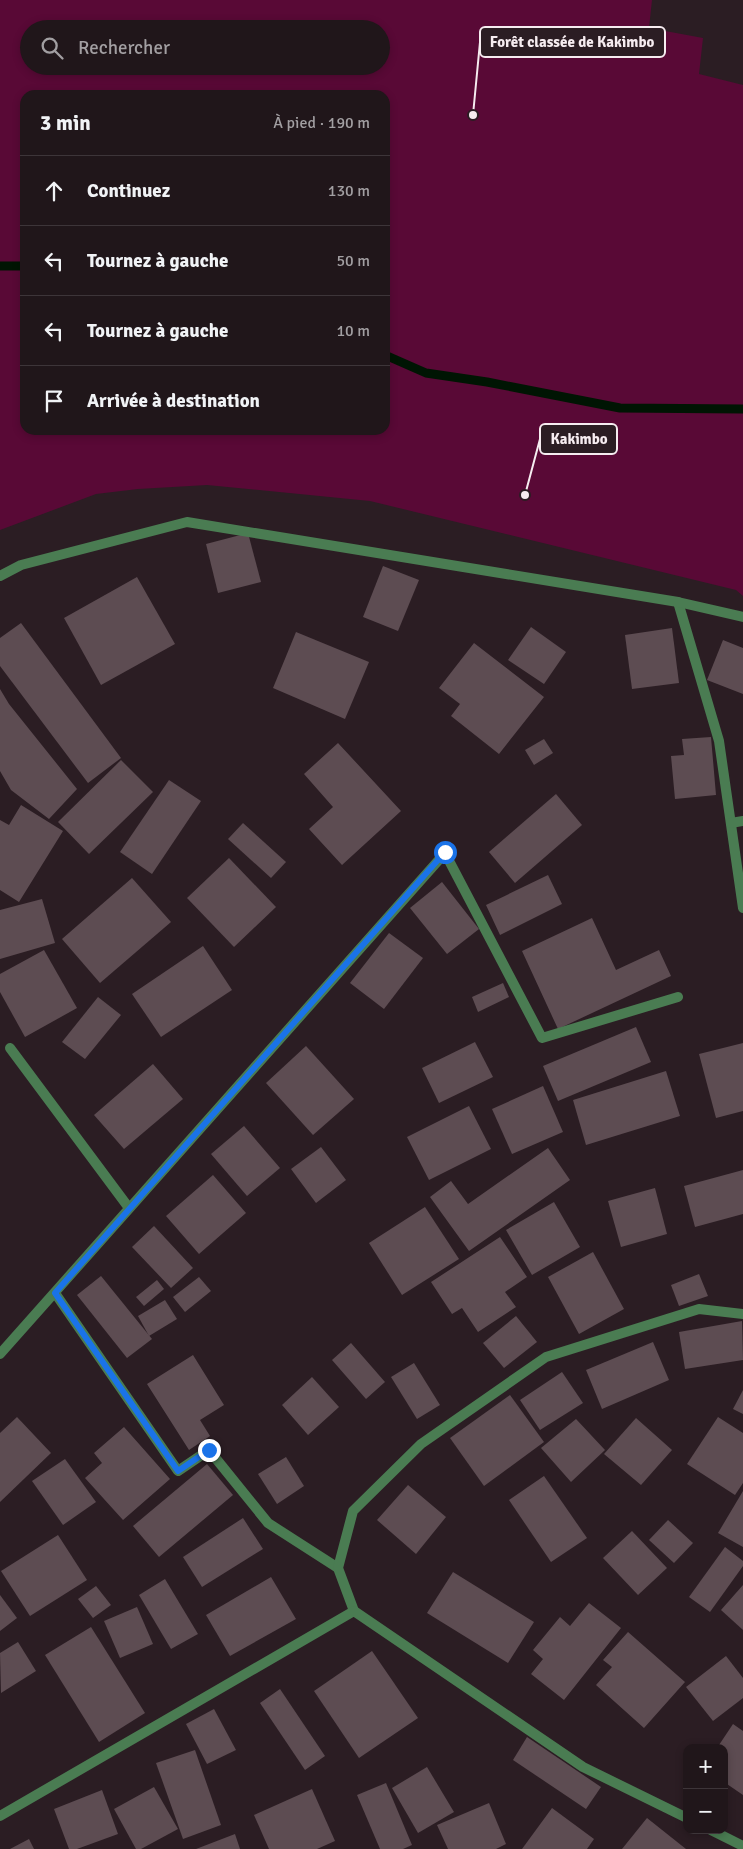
<!DOCTYPE html>
<html lang="fr">
<meta charset="utf-8">
<style>
:root{--surface:#20161a;--page:#2d2327;--text:#f1f3f6;--muted:#a29fa2;--line:#3d3539}
body{margin:0;font-family:Signika,sans-serif;background:var(--page);color:var(--text)}
.controls{position:absolute;right:15px;bottom:15px;display:grid;overflow:hidden;border-radius:10px;box-shadow:0 2px 8px #0003}
.controls button{width:45px;height:45px;display:grid;place-items:center;padding:0;border:0;border-bottom:1px solid var(--line);background:var(--surface);color:var(--text);font:25px sans-serif}
.stop{position:absolute;width:15px;height:15px;margin:-11px;border:4px solid #1a73e8;border-radius:50%;background:#fff}
.stop.end{background:#1a73e8;border-color:#fff;box-shadow:0 1px 5px #0008}
.list{margin:0;padding:0;list-style:none}
h2{display:flex;justify-content:space-between;align-items:center;height:65px;margin:0;padding:0 20px;font-size:21px}
h2 small{font-size:16px;font-weight:400;color:var(--muted)}
.list li{display:grid;grid-template-columns:32px 1fr auto;gap:15px;align-items:center;box-sizing:border-box;height:70px;padding:0 20px;border-top:1px solid var(--line)}
.list b{display:block;font-size:19px;white-space:nowrap}
.list em{font-size:16px;font-style:normal;color:var(--muted)}
.icon{flex:none;width:28px;height:28px;fill:none;stroke:currentColor;stroke-width:2;stroke-linecap:round;stroke-linejoin:round}
.map{position:relative;flex:none;width:743px;height:1849px;overflow:hidden}
.search{position:absolute;background:var(--surface);box-shadow:0 2px 8px #0003;left:20px;top:20px;width:370px;height:55px;display:flex;align-items:center;gap:12px;box-sizing:border-box;padding:0 18px;border-radius:28px;color:var(--muted);font-size:19px}
.panel{position:absolute;background:var(--surface);box-shadow:0 2px 8px #0003;left:20px;top:90px;width:370px;height:345px;border-radius:15px}
.map>svg:first-child{display:block}
</style>
<div class="map">
<svg width="743" height="1849" viewBox="0 0 743 1849">
<rect width="100%" height="100%" fill="#2b1d23"/>
<path fill="#590936" fill-rule="evenodd" d="M0,0H652L649,28L703,38L699,74L743,85V596L736,590L370,501L207,485L138,489L96,494L0,530ZM29,29H381V66H29ZM25,95H385V430H25Z"/>
<g fill="none" stroke-linecap="round" stroke-linejoin="round">
<g stroke="#001503" stroke-width="9">
<polyline points="0,266 25,266"/>
<polyline points="385,355 426,373 487,382 620,408 743,409"/>
</g>
</g>
<g fill="#5d4c52">
<polygon points="248,533 261,582 218,593 206,544"/>
<polygon points="383,566 419,580 398,631 363,617"/>
<polygon points="137,577 175,644 101,685 64,618"/>
<polygon points="21,623 121,758 88,783 0,666 0,638"/>
<polygon points="531,627 566,652 544,684 508,660"/>
<polygon points="672,628 679,683 632,689 625,635"/>
<polygon points="296,632 369,662 345,719 273,688"/>
<polygon points="723,640 743,648 743,694 707,680"/>
<polygon points="474,643 544,697 499,754 451,716 460,704 439,688"/>
<polygon points="0,689 9,704 77,789 49,819 11,790 0,771"/>
<polygon points="711,737 716,795 675,799 671,756 684,755 682,739"/>
<polygon points="544,739 553,753 534,765 525,750"/>
<polygon points="338,743 401,811 342,865 309,829 333,807 304,774"/>
<polygon points="121,760 153,792 89,854 58,822"/>
<polygon points="169,780 201,801 152,874 120,852"/>
<polygon points="556,794 582,825 515,883 489,852"/>
<polygon points="21,805 63,831 19,902 0,890 0,820 9,825"/>
<polygon points="243,823 286,862 271,878 228,839"/>
<polygon points="229,858 276,907 234,947 187,898"/>
<polygon points="548,875 562,904 500,935 486,905"/>
<polygon points="132,878 171,922 100,983 62,939"/>
<polygon points="442,882 479,929 447,954 410,908"/>
<polygon points="42,899 55,943 0,959 0,910"/>
<polygon points="592,918 616,970 659,950 671,976 558,1029 522,951"/>
<polygon points="389,933 423,958 384,1009 350,983"/>
<polygon points="203,946 232,990 161,1037 132,994"/>
<polygon points="44,950 77,1008 25,1037 0,992 0,974"/>
<polygon points="503,983 509,997 478,1012 472,997"/>
<polygon points="98,997 121,1015 85,1059 62,1042"/>
<polygon points="636,1027 651,1062 558,1101 543,1066"/>
<polygon points="475,1042 493,1077 439,1103 422,1068"/>
<polygon points="743,1043 743,1111 716,1118 699,1054"/>
<polygon points="306,1046 354,1099 313,1135 266,1083"/>
<polygon points="153,1064 183,1099 124,1149 94,1115"/>
<polygon points="666,1071 680,1116 586,1145 573,1100"/>
<polygon points="543,1086 563,1132 512,1154 492,1109"/>
<polygon points="469,1106 491,1149 429,1180 407,1137"/>
<polygon points="244,1126 280,1168 247,1196 211,1154"/>
<polygon points="321,1147 346,1180 316,1203 291,1169"/>
<polygon points="548,1148 570,1180 469,1251 430,1197 451,1181 468,1204"/>
<polygon points="743,1170 743,1214 695,1227 684,1186"/>
<polygon points="213,1175 246,1213 199,1254 166,1216"/>
<polygon points="655,1188 667,1234 621,1247 608,1201"/>
<polygon points="554,1202 580,1247 532,1275 506,1230"/>
<polygon points="425,1207 459,1259 402,1295 369,1243"/>
<polygon points="154,1226 193,1268 171,1288 132,1247"/>
<polygon points="500,1237 527,1277 505,1292 516,1307 478,1332 462,1308 452,1314 431,1282"/>
<polygon points="593,1252 624,1309 579,1334 548,1277"/>
<polygon points="699,1274 708,1296 679,1306 671,1285"/>
<polygon points="101,1276 152,1339 127,1358 77,1295"/>
<polygon points="199,1277 211,1291 185,1312 173,1297"/>
<polygon points="157,1280 164,1289 144,1306 136,1297"/>
<polygon points="165,1300 177,1319 149,1336 138,1316"/>
<polygon points="516,1316 537,1342 504,1368 483,1343"/>
<polygon points="742,1321 743,1360 685,1369 679,1332"/>
<polygon points="653,1342 669,1380 602,1409 586,1370"/>
<polygon points="351,1343 385,1382 366,1399 332,1360"/>
<polygon points="193,1355 224,1405 200,1420 210,1436 189,1450 147,1384"/>
<polygon points="414,1363 440,1405 417,1419 391,1377"/>
<polygon points="562,1372 583,1403 540,1430 520,1400"/>
<polygon points="312,1377 339,1407 308,1435 282,1405"/>
<polygon points="743,1390 743,1414 733,1409"/>
<polygon points="510,1395 544,1442 484,1486 450,1438"/>
<polygon points="17,1417 51,1453 0,1502 0,1433"/>
<polygon points="718,1417 743,1433 743,1483 735,1495 687,1464"/>
<polygon points="636,1418 672,1450 641,1485 604,1454"/>
<polygon points="576,1419 605,1450 571,1482 541,1448"/>
<polygon points="124,1427 170,1479 123,1520 85,1478 102,1463 94,1453"/>
<polygon points="286,1457 304,1486 277,1504 258,1474"/>
<polygon points="65,1459 96,1502 63,1525 32,1481"/>
<polygon points="207,1464 233,1495 159,1557 133,1526"/>
<polygon points="544,1476 587,1538 551,1562 509,1500"/>
<polygon points="408,1485 446,1517 416,1554 377,1520"/>
<polygon points="743,1491 743,1547 718,1533"/>
<polygon points="243,1518 263,1549 202,1587 183,1557"/>
<polygon points="668,1520 693,1543 674,1563 649,1540"/>
<polygon points="632,1531 667,1568 638,1595 603,1558"/>
<polygon points="58,1535 87,1580 30,1616 1,1571"/>
<polygon points="725,1547 743,1561 743,1566 710,1612 689,1597"/>
<polygon points="453,1572 534,1622 508,1663 427,1613"/>
<polygon points="271,1577 296,1619 230,1656 206,1615"/>
<polygon points="165,1579 198,1634 171,1649 139,1595"/>
<polygon points="743,1585 743,1630 721,1610"/>
<polygon points="96,1586 111,1605 93,1618 78,1599"/>
<polygon points="0,1595 17,1618 0,1631"/>
<polygon points="589,1603 621,1628 564,1700 531,1674 543,1659 533,1650 560,1617 570,1626"/>
<polygon points="137,1607 153,1644 120,1658 104,1621"/>
<polygon points="91,1627 145,1713 99,1742 45,1655"/>
<polygon points="628,1632 685,1682 644,1728 596,1685 612,1667 603,1660"/>
<polygon points="18,1642 36,1671 1,1693 0,1653"/>
<polygon points="372,1651 418,1718 359,1758 314,1691"/>
<polygon points="726,1656 743,1678 743,1698 713,1721 686,1687"/>
<polygon points="280,1689 325,1756 305,1770 260,1703"/>
<polygon points="214,1709 236,1750 207,1764 186,1724"/>
<polygon points="733,1724 743,1731 743,1795 724,1782 724,1748 717,1748"/>
<polygon points="527,1737 601,1787 586,1809 513,1760"/>
<polygon points="195,1750 221,1825 183,1839 156,1763"/>
<polygon points="427,1767 454,1812 418,1833 392,1788"/>
<polygon points="386,1783 412,1845 403,1849 380,1849 357,1795"/>
<polygon points="154,1787 178,1829 141,1849 136,1849 114,1809"/>
<polygon points="312,1789 335,1841 317,1849 269,1849 254,1815"/>
<polygon points="102,1790 118,1834 77,1849 69,1849 54,1809"/>
<polygon points="489,1803 506,1844 496,1849 448,1849 437,1825"/>
<polygon points="552,1808 594,1839 587,1849 522,1849"/>
<polygon points="647,1818 686,1849 622,1849"/>
<polygon points="235,1834 240,1849 196,1849"/>
<polygon points="29,1839 34,1849 10,1849"/>
</g>
<g fill="none" stroke-linecap="round" stroke-linejoin="round">
<g stroke="#4a7c52" stroke-width="10">
<polyline points="678,602 719,741 743,908"/>
<polyline points="731,823 743,821"/>
<polyline points="10,1048 129,1208"/>
<polyline points="55,1293 178,1471 209,1450 268,1523 338,1568"/>
</g>
<g stroke="#4a7c52" stroke-width="10">
<polyline points="0,576 21,565 187,522 678,602 743,617"/>
<polyline points="0,1354 445,853 542,1038 678,997"/>
<polyline points="354,1611 338,1568 353,1511 421,1444 546,1357 699,1309 743,1314"/>
<polyline points="0,1816 354,1611 583,1767 687,1818"/>
<polyline points="711,1830 743,1846"/>
</g>
</g>
<g fill="none" stroke-linecap="round" stroke-linejoin="round">
<polyline stroke="#1a73e8" stroke-width="6" points="209,1450 178,1471 55,1293 445,852"/>
</g>
<path fill="none" stroke="#f6ecf0" stroke-width="2" d="M473 115L480 42M525 495L540 439"/>
<g fill="#f6ecf0" stroke="#2b1d23" stroke-width="2">
<circle cx="473" cy="115" r="5"/>
<circle cx="525" cy="495" r="5"/>
</g>
<g fill="#2b1d23" stroke="#f6ecf0" stroke-width="2">
<rect x="480" y="27" width="185" height="30" rx="5"/>
<rect x="540" y="424" width="77" height="30" rx="5"/>
</g>
<g font-size="15" text-anchor="middle" font-weight="bold" fill="#f6ecf0">
<text x="572" y="47">Forêt classée de Kakimbo</text>
<text x="579" y="444">Kakimbo</text>
</g>
</svg>
<div class="controls">
<button>+</button>
<button>−</button>
</div>
<div class="stop" style="left:445px;top:852px"></div>
<div class="stop end" style="left:209px;top:1450px"></div>
<div class="search"><svg class="icon" aria-label="search" viewBox="0 0 24 24"><circle cx="10" cy="10" r="6"/><path d="M15 15l6 6"/></svg>Rechercher</div>
<section class="panel">
<h2>3 min<small>À pied · 190 m</small></h2>
<ul class="list">
<li><svg class="icon" aria-label="ahead" viewBox="0 0 24 24"><path d="M12 20V5M6 11l6-6 6 6"/></svg><div><b>Continuez</b></div><em>130 m</em></li>
<li><svg class="icon" aria-label="left" viewBox="0 0 24 24"><path d="M17 20v-9H6M10 6l-5 5 5 5"/></svg><div><b>Tournez à gauche</b></div><em>50 m</em></li>
<li><svg class="icon" aria-label="left" viewBox="0 0 24 24"><path d="M17 20v-9H6M10 6l-5 5 5 5"/></svg><div><b>Tournez à gauche</b></div><em>10 m</em></li>
<li><svg class="icon" aria-label="arrive" viewBox="0 0 24 24"><path d="M6 21V4h12l-3 4 3 4H6"/></svg><div><b>Arrivée à destination</b></div></li>
</ul>
</section>
</div>
